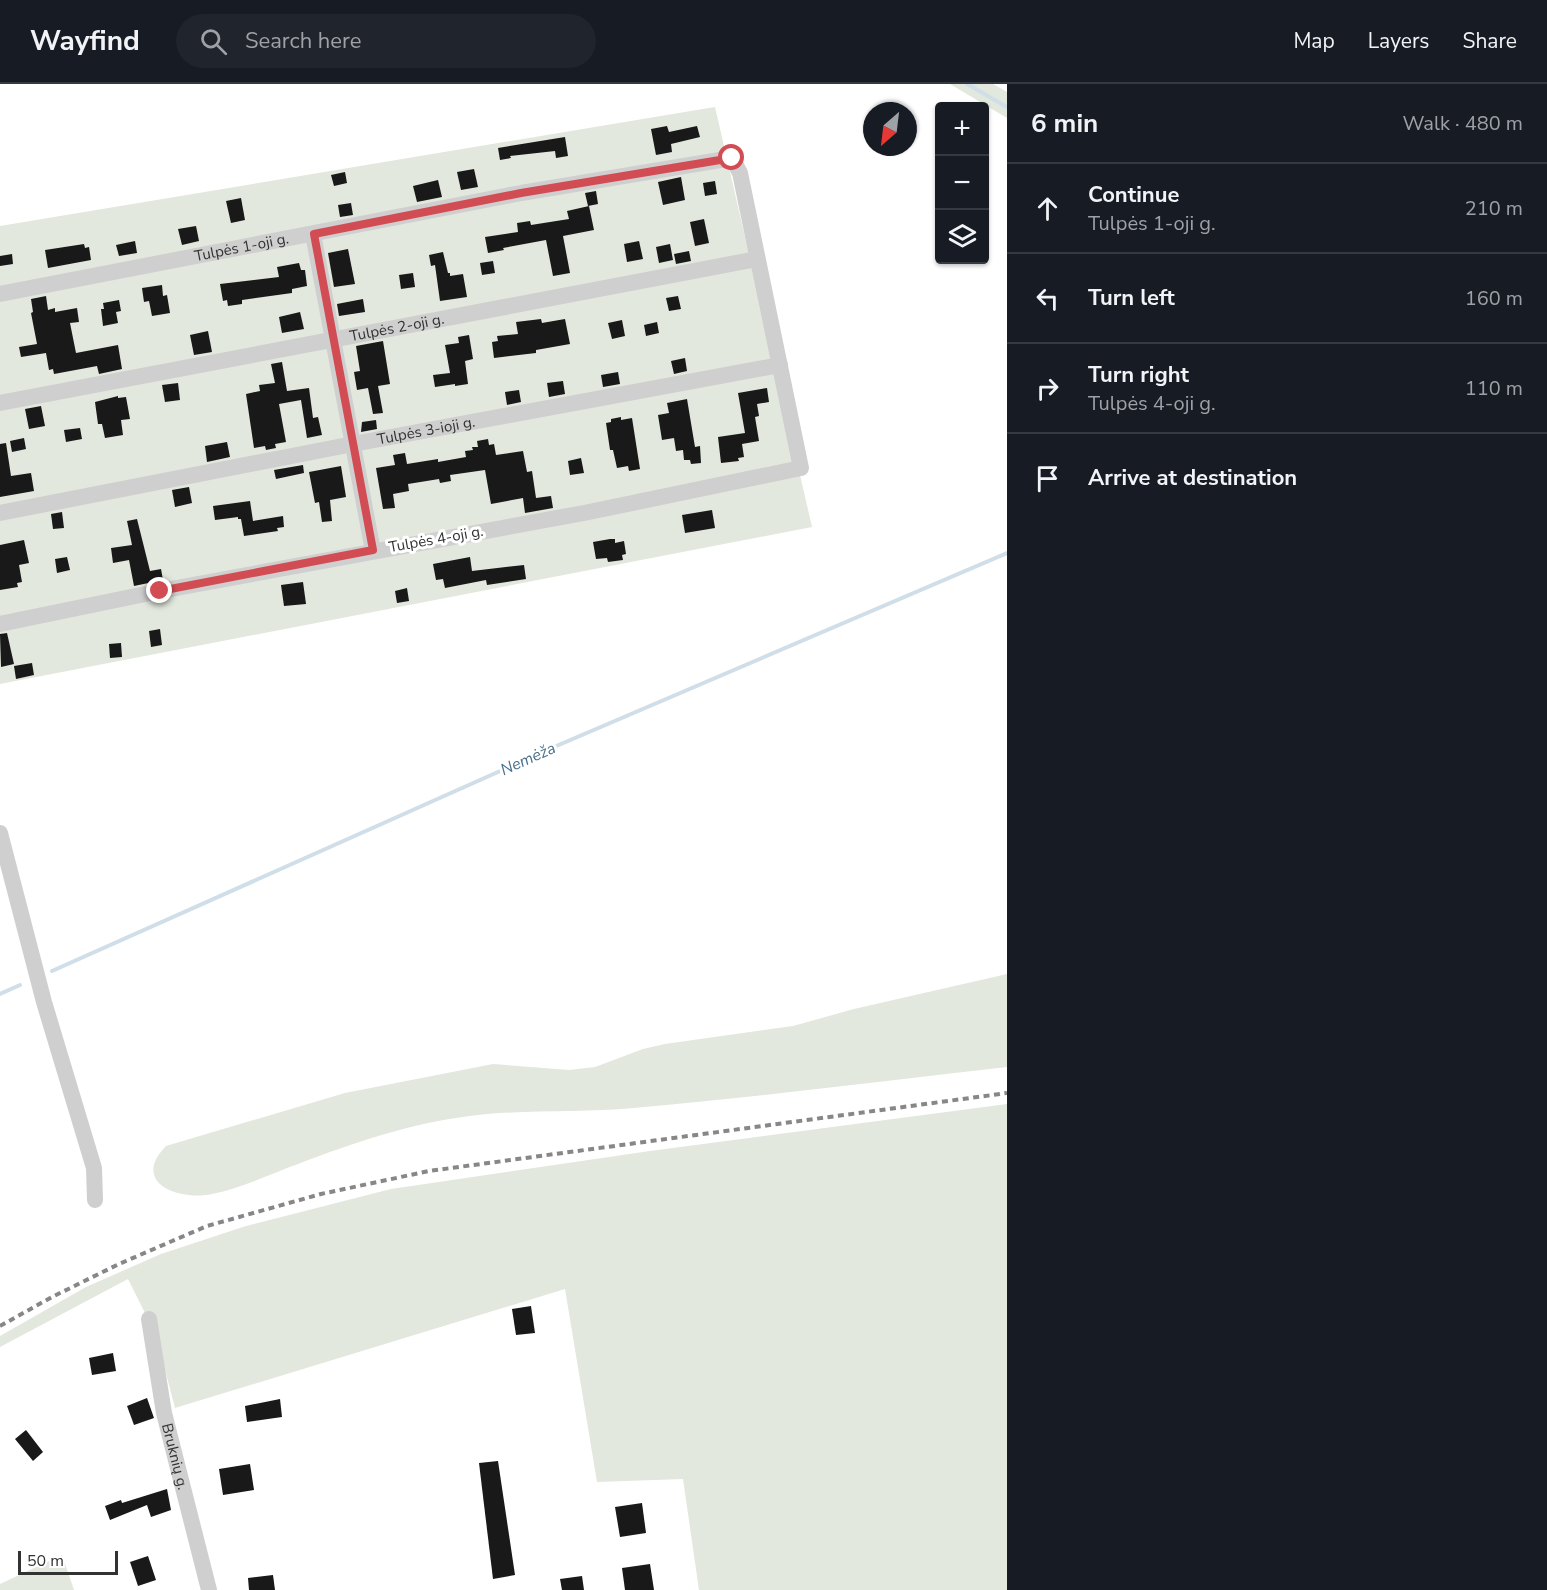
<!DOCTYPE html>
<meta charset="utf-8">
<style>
:root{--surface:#171b24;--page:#20242c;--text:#f1f3f6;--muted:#9ea1a6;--line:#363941}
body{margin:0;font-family:"Nunito Sans",sans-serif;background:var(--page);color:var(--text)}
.controls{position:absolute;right:18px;top:18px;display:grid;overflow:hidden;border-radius:6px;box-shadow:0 2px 4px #0004}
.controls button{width:54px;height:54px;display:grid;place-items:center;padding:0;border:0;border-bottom:2px solid var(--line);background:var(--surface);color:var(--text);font:30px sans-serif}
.compass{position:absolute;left:863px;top:18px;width:54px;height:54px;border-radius:50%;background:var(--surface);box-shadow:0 2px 4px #0004;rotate:208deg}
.scale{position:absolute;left:18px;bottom:15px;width:100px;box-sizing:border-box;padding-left:6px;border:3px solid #323232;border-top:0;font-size:16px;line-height:21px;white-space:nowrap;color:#323232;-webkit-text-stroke:4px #fff;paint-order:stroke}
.stop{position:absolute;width:18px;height:18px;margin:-14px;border:4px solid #d24c53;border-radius:50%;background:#fff}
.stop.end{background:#d24c53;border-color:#fff;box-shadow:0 2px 6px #0008}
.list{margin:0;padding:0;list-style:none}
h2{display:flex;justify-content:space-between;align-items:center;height:78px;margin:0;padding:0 24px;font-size:26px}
h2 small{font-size:20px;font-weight:400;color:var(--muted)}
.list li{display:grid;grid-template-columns:39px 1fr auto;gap:18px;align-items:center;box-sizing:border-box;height:90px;padding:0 24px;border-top:2px solid var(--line)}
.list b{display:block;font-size:22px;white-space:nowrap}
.list p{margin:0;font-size:20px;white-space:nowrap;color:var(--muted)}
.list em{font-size:20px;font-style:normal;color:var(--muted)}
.icon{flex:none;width:33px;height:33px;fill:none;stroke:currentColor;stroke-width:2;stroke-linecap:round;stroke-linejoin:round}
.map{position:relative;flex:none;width:1007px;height:1506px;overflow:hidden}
header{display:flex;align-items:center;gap:36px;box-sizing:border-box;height:84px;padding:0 30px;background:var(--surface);border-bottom:2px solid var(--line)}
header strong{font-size:28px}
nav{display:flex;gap:33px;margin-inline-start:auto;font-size:21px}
.search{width:420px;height:54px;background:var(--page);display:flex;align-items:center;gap:15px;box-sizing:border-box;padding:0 21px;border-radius:33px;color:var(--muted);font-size:22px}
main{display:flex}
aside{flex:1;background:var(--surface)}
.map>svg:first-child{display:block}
</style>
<header>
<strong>Wayfind</strong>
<div class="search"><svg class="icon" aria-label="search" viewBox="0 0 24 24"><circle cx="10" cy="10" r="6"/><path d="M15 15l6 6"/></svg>Search here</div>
<nav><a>Map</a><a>Layers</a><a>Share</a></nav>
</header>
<main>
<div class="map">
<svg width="1007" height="1506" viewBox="0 0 1007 1506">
<rect width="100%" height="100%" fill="#fff"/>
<g fill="#e2e8dd">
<polygon points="950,0 993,0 1007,8 1007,34"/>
<polygon points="715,23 812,443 0,600 0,142"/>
<path d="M1007,890V983C883,997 759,1013 634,1024C580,1029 524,1025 470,1032C411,1039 353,1059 298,1080C270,1090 242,1104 212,1110C179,1117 130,1099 166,1062L345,1009L493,980L569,986L595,983L643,965L665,960L793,942L854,925Z"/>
<polygon points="1007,1020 1007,1506 699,1506 683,1395 597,1398 565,1205 175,1324 156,1251 128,1195 0,1263 0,1252 86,1203 161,1170 246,1142 391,1105 650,1067"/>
<polygon points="62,1471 74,1506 0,1506 0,1500"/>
</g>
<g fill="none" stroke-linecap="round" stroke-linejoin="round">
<g stroke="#cfdee8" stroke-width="4">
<polyline points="967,0 1007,23"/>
<polyline points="52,887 554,663 1007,469"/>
<polyline points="0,910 20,901"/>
</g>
</g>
<g fill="#191919">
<polygon points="667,42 669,48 697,42 700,53 671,60 672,68 656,71 651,45"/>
<polygon points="565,53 568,72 556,74 555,67 510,72 511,74 500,76 498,64"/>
<polygon points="474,85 478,103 461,106 457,88"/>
<polygon points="345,88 347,99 334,102 331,91"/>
<polygon points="681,93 685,116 663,121 658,98"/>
<polygon points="438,96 442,113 417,118 413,102"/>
<polygon points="715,97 717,110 705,112 703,99"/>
<polygon points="596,107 598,120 588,122 585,109"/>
<polygon points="241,114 245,136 231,139 226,117"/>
<polygon points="351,119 353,131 340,133 338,121"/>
<polygon points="589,122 594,146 563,152 570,189 553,192 546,156 503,164 504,166 488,169 485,153 518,148 517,139 530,137 531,141 569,135 567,127"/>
<polygon points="704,135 709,159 695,162 690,138"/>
<polygon points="196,142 199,157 182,161 178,145"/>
<polygon points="135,157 137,169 119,172 116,161"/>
<polygon points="639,157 643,175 627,178 624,160"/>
<polygon points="84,160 85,164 89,163 91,176 48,184 45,166"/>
<polygon points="670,160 673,176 659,179 656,163"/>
<polygon points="348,165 355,200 334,203 328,169"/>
<polygon points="689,167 691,177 676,180 674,170"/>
<polygon points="443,168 448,189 450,189 450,192 463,190 467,213 440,217 435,181 431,182 429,171"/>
<polygon points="12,170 13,180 0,182 0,172"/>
<polygon points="493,177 495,189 482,191 480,179"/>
<polygon points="299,179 301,186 305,186 307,202 292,205 292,209 242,216 242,220 228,222 227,216 223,217 220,200 279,193 277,183"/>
<polygon points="413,189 415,203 401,205 399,191"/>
<polygon points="162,201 163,212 167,211 170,229 152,232 149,217 144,218 142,204"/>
<polygon points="46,212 48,226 55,224 55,228 77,224 79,238 70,239 76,269 118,261 122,285 99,290 97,282 54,290 53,285 49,286 46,269 21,273 19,263 37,260 31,229 33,228 31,215"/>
<polygon points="678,212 681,225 669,227 666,214"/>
<polygon points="363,215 365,228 339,232 337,220"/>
<polygon points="119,216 121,227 116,228 118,239 103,242 101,225 104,225 103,219"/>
<polygon points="300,228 304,245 282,249 279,233"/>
<polygon points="541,235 542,239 565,235 570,260 536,266 536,269 494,274 492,258 498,257 497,252 518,250 516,238"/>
<polygon points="622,236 625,252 612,255 608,239"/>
<polygon points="657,238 659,249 646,252 644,241"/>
<polygon points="208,247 212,268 194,271 190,251"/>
<polygon points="469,251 473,275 465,277 468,300 455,302 455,300 435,303 433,291 450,289 445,261 459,259 458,253"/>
<polygon points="383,257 390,300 378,302 383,329 373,330 368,304 357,306 354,288 360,287 356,262"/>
<polygon points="685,274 687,287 674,290 671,277"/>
<polygon points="282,278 287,307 309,304 313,334 318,333 322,351 307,354 301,316 279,320 286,358 275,360 276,364 266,366 265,362 254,364 246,310 260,307 259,301 275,299 271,280"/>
<polygon points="618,288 620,300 603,303 601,291"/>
<polygon points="563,297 565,310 549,313 547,299"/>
<polygon points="178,299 180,316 165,318 162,301"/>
<polygon points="767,304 769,318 757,320 759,332 755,333 759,357 742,360 744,373 738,374 739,377 721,379 718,353 745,349 738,309"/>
<polygon points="519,306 521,318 507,321 505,308"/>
<polygon points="118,312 118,314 126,313 130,335 121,336 123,351 105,354 102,340 98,340 95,318"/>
<polygon points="687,315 695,363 700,362 701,379 691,380 690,376 684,376 683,366 676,367 674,354 662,356 658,331 669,329 667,319"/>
<polygon points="41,322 45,342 29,345 25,325"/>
<polygon points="621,333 621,336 632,334 640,385 629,387 628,382 617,384 613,366 610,366 606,339 611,338 611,335"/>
<polygon points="376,336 377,345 361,348 362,338"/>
<polygon points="80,344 82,355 66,358 64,346"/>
<polygon points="24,354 26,365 12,368 10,357"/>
<polygon points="488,355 489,361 494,360 496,371 523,367 527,388 532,387 536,414 551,412 553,424 525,429 523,414 491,420 485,386 450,391 451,397 440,399 439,395 408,400 409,407 393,410 395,424 383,425 376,384 395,381 393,371 405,369 407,380 438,375 438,378 466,373 465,367 473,366 472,363 478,363 477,357"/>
<polygon points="227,358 230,373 207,378 205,362"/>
<polygon points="6,359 11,392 31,389 34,407 0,413 0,360"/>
<polygon points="581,374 584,389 570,391 568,377"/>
<polygon points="303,381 304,389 276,395 274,386"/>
<polygon points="341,382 346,413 330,416 332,437 322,438 319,418 315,419 309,388"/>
<polygon points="189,403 192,419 175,423 172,406"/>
<polygon points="250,417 253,437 283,432 284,443 277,444 278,447 244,452 241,435 238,435 238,433 215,436 213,422"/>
<polygon points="712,426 715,444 685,449 682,431"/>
<polygon points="62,428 64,444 53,445 51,430"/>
<polygon points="137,435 150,487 161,485 163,496 134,502 129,476 113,479 111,464 132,461 127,437"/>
<polygon points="610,455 615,455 615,459 624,457 626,470 622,471 623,476 608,478 607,474 596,475 593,458"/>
<polygon points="24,456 29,479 19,481 22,498 17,499 18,503 0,506 0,461"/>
<polygon points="67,473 70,486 57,489 55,475"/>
<polygon points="470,473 472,487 524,481 526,495 487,501 486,496 445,504 443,495 436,496 433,480"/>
<polygon points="303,498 306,520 284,522 281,501"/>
<polygon points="407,504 409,517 397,519 395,507"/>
<polygon points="160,545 162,561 151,563 149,547"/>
<polygon points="7,549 14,580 1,583 0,550"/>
<polygon points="121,559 122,573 110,574 109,560"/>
<polygon points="32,579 34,591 16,595 14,582"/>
<polygon points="531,1222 535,1249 516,1251 512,1225"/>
<polygon points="113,1269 116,1287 92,1291 89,1274"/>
<polygon points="147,1314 154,1334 134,1341 127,1322"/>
<polygon points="280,1315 282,1333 247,1338 245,1322"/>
<polygon points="26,1346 43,1368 33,1377 15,1355"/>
<polygon points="498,1377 515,1491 493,1495 479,1379"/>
<polygon points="250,1380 254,1406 223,1411 219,1385"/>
<polygon points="167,1405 171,1426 151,1433 147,1421 110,1436 105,1422 121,1416 122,1419"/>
<polygon points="642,1419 646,1449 620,1453 615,1423"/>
<polygon points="148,1472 156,1496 138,1502 130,1478"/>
<polygon points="650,1480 654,1506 625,1506 622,1484"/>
<polygon points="273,1491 275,1506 249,1506 248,1494"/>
<polygon points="582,1492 584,1506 562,1506 560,1495"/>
</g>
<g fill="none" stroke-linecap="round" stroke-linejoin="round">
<g stroke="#cfcfcf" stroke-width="16">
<polyline points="313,150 373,467"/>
<path id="s1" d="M0,210L521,109L732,74L740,89L801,384L584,429L160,507L0,540"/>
<path id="s2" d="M0,319L757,175"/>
<path id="s3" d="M0,429L353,360L780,281"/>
<polyline points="0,749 44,918 94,1084 95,1116"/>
<path id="s4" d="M149,1235L164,1329L209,1506"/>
</g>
<polyline stroke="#878787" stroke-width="4" stroke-dasharray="6 4.5" stroke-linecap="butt" points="0,1242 52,1213 119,1180 207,1142 321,1110 429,1087 1007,1009"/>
</g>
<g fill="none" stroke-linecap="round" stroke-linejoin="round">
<polyline stroke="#d24c53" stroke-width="8" points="160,507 373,466 314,150 521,109 732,74"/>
</g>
<g text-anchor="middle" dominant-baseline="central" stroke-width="6" stroke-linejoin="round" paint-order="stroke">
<g font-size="15" fill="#323232" stroke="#fff">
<text stroke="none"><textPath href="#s1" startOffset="246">Tulpės 1-oji g.</textPath></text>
<text stroke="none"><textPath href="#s2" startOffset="404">Tulpės 2-oji g.</textPath></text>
<text stroke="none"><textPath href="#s3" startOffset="434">Tulpės 3-ioji g.</textPath></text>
<text transform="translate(436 455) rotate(-10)">Tulpės 4-oji g.</text>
<text stroke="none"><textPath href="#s4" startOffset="140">Bruknių g.</textPath></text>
</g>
<g font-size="16" font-style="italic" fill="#49708c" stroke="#fff">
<text transform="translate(528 675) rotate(-24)">Nemėža</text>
</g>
</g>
</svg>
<div class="controls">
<button>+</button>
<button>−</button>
<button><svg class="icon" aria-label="layers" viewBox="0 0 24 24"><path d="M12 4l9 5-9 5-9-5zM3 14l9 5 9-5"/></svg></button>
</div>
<svg class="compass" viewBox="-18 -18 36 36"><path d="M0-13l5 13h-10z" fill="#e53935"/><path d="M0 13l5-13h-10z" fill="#9ea1a6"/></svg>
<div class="scale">50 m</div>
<div class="stop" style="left:732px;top:74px"></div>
<div class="stop end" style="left:160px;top:507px"></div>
</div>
<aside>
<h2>6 min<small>Walk · 480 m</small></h2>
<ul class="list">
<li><svg class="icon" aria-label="ahead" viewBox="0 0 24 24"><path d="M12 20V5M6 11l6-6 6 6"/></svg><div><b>Continue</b><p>Tulpės 1-oji g.</p></div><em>210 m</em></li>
<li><svg class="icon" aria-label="left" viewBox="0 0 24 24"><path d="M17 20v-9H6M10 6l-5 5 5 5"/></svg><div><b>Turn left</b></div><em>160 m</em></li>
<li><svg class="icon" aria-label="right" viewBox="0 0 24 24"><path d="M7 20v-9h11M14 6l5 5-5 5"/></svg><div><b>Turn right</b><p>Tulpės 4-oji g.</p></div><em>110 m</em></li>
<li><svg class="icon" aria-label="arrive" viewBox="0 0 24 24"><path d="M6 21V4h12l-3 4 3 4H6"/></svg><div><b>Arrive at destination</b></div></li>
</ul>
</aside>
</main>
